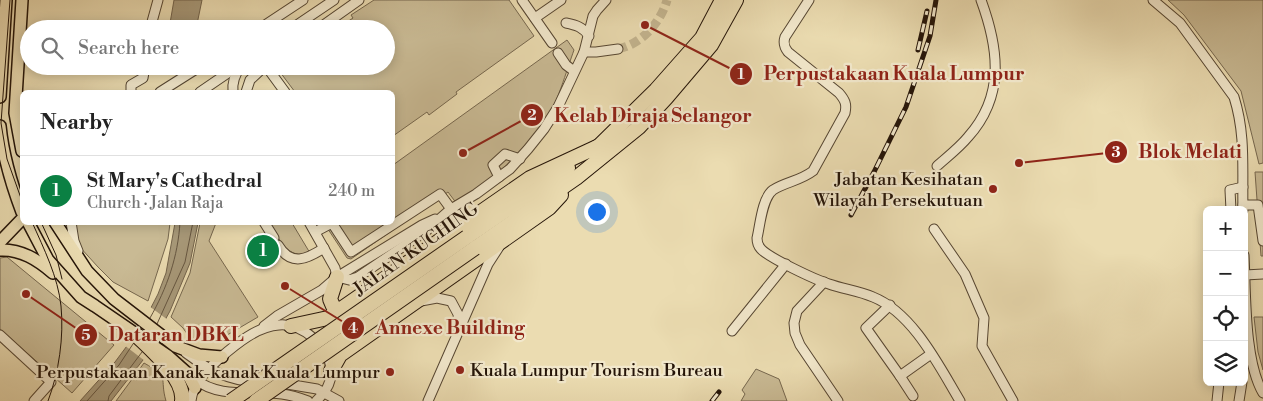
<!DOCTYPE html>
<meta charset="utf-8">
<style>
:root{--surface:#fff;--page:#f2f2f2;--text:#222;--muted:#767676;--line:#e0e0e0;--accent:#0b8043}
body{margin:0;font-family:"Libre Bodoni",serif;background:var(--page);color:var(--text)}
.controls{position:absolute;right:15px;bottom:15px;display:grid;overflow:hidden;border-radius:8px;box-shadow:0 2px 12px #0003}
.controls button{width:45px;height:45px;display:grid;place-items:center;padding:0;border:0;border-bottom:1px solid var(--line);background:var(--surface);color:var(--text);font:25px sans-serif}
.you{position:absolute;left:596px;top:211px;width:18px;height:18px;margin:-12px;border:4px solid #fff;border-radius:50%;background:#1a73e8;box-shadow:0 0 0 8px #1a73e833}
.badge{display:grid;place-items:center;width:32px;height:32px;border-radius:50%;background:var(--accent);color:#fff;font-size:16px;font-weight:700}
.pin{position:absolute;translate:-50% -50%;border:2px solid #fff;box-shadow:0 1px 5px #0006}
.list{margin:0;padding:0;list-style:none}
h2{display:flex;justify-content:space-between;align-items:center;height:65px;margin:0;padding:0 20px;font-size:21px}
h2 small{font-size:16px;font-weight:400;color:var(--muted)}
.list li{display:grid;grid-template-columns:32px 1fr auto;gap:15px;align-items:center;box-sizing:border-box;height:70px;padding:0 20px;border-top:1px solid var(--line)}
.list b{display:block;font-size:19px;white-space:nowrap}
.list p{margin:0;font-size:16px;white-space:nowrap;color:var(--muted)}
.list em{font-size:16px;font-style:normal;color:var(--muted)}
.icon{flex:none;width:28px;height:28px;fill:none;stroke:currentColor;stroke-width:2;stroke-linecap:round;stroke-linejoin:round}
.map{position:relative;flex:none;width:1263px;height:401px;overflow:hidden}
.search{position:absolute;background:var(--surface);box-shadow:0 2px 12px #0003;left:20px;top:20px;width:375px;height:55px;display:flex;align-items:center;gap:12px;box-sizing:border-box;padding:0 18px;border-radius:28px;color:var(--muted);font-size:19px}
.panel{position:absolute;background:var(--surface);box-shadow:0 2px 12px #0003;left:20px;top:90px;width:375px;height:135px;border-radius:8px}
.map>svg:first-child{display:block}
</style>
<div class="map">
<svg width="1263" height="401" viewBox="0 0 1263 401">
<rect width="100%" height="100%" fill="#ebdcb1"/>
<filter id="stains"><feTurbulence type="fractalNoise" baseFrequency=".004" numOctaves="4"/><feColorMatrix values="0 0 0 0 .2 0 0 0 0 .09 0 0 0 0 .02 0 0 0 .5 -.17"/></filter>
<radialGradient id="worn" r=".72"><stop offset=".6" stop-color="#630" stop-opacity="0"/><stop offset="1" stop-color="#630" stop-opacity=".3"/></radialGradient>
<g fill="#c9ba94" stroke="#76674e">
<polygon points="374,0 509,0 534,36 456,92 457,94 429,115 427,112 393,136 392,92 295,92 280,72 287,66 386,66 386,29 332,29 336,26 338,28 353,18 351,15"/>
<polygon points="1168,0 1263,0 1263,163 1259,164 1241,91 1184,15"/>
<path d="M567,40L574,50C567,69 556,108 544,124C521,156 489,181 457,204L448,192L351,259L347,258L324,223L392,222L393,165Z"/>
<polygon points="1255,172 1263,172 1263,256 1261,256"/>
<polygon points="75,222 170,223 168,239 148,301 113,282 98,267 78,245"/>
<polygon points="200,223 216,223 209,241 258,317 217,341 206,341 190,338 183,328 171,317 190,273"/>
<path d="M270,223H292L310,253C287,260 279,239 270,223Z"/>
<polygon points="7,257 114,345 72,393 0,329 0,258"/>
<polygon points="1254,317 1263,317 1263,370 1258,352"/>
<path d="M144,363C171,378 159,377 166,401H116Z"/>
<polygon points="756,369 779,379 787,401 741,401 745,394 742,390"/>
</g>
<g fill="#a79878" stroke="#73634b">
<polygon points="174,0 202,0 196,29 169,29"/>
<polygon points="175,223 198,223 190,263 170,311 143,360 111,401 80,401 115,362 141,327 158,294 166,273"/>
</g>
<g fill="#ebdcb1">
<polygon points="190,66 196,66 202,92 170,92 167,76"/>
<polygon points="149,306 168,320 145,361 124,345 138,325"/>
</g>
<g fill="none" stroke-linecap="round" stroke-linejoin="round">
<g stroke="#665640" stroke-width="1">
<path d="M150,318C167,288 178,257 180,222"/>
<polyline points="157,324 185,262 193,222"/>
<polyline points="87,401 119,365 133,344"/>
<polyline points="108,401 109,396 142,352"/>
</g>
<path stroke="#c3b48f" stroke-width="9" stroke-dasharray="9 4.5" stroke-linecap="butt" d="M618,49C642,44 661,22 667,0"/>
<defs>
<g id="minor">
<polyline points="522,0 552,43"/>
<path d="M809,0L785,37C783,43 784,47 788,52L839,93C845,100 847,104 845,113L813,171C800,181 785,182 773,190C762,198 760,226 757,238C757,243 758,246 761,249C769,258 816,280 829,284C843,289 859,291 873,297C913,313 939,366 960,401"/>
<path d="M1153,0L1180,23L1234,97C1246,135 1242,170 1243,210"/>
<polyline points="535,18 561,0"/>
<path d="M566,23C576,25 583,27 589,36"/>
<polyline points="150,29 158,0"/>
<polyline points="259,29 303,0"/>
<polyline points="291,29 334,0"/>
<polyline points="318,29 359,0"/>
<polyline points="584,52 596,52 618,49"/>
<polyline points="558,53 566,65 574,71"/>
<polyline points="266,66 285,92"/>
<polyline points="131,92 131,85 143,78 145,66"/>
<polyline points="160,92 201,66"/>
<polyline points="200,92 238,66"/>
<path d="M233,92C232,83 235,74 241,66"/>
<polyline points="246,92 250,80 265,66"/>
<path d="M937,166C947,157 959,148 968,137C1005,96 999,49 981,0"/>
<polyline points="499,177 493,165 505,154 520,159"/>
<polyline points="1243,205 1258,205 1263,241"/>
<polyline points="1231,210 1230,190 1243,187"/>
<polyline points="71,222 74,241 78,251"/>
<polyline points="264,222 274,238"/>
<polyline points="309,222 335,268 337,277"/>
<polyline points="934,229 965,274 984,318 982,346 1013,401"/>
<polyline points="315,232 332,223 351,252 440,194 451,209"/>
<path d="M278,245C291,267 307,259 324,248"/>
<path d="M1244,255C1246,292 1244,361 1263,393"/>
<polyline points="1245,275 1263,274"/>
<polyline points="337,277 349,280 358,277 426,231 451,209 476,194 510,169 528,149 544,129 558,107 584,52 593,16 597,10 606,0"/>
<polyline points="824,282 797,311 794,323 795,333 800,345 838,401"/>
<polyline points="421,301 437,298 451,301 458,314 459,326"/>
<polyline points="890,305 866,328 900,376"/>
<polyline points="264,326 277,316 322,290 337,277 422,225 435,219"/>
<polyline points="732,331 786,264"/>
<polyline points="0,335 51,382 34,401"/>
<path d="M186,353C209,370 228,381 258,382"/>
<path d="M195,379C219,399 253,390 282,394C290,395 300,398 308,401"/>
<polyline points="281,383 317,389 339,401"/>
<polyline points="913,396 900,376 931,354"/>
<path d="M191,401C193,383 207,370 220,358C236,344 258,326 279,325C303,323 330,347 331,371C332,383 325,393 316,401"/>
<polyline points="428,401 488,264 499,247"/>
<polyline points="1217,401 1219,382"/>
<polyline points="1239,401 1242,382"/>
</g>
<g id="major">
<polyline points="22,0 15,113 22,151"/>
<polyline points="0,97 6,0"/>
<path d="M0,126C3,156 11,183 22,212"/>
<polyline points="28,222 48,260 81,297 95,306 168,356 187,373 195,388"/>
<polyline points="55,222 87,271 114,299 175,346 199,355 222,357"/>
<polyline points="0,242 22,219"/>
<path d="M0,250C21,249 38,260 53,273"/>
</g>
<g id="highway">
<polyline points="591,151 599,146 656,90 702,38 722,0"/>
<polyline points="467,237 568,168"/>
<polyline points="475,248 576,178 639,127 666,98 711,45 736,0"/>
<polyline points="337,277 330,299 333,306 339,310"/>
<polyline points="291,326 328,318 530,178 599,146"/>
<path d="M135,334C150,349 185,378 182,401"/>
<polyline points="331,371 340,355 549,208 561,195"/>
</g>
</defs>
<use href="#minor" stroke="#564632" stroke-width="11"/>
<use href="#major" stroke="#241408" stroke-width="14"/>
<use href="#highway" stroke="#241408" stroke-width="16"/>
<use href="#minor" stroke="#f2e8cc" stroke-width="9"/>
<use href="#major" stroke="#ebdcb1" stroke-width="11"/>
<use href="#highway" stroke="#ebdcb1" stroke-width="14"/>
<g stroke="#241408" stroke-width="1">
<polyline points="10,0 1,123 7,159 22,201"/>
<path d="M32,222C44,249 58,277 61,306C64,337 59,372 48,401"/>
<polyline points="41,222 56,255 62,279"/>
</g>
<defs>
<g id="rail">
<polyline points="918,50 927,11"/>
<polyline points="851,215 874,172 906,107 930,36 936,0"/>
<polyline points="712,401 719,392"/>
</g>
</defs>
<use href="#rail" stroke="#241408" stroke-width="5"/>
<use href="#rail" stroke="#f2e8cc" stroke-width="3" stroke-dasharray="9" stroke-linecap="butt"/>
<defs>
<g id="highway-bridge">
<polyline points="231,401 467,237"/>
<polyline points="256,401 475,248"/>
</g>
</defs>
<use href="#highway-bridge" stroke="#241408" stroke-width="16" stroke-linecap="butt"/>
<use href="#highway-bridge" stroke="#ebdcb1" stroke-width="14"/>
</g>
<g fill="#8f2418" stroke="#f2e8cc" stroke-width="2">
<circle cx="993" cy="189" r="5"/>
<circle cx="460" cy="370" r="5"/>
<circle cx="390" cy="372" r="5"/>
</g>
<g text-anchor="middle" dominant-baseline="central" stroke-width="4.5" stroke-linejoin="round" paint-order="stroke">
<g font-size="18" fill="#241408" stroke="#f2e8cc" text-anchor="end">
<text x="983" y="179">Jabatan Kesihatan<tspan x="983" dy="21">Wilayah Persekutuan</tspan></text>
<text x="470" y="370" text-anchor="start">Kuala Lumpur Tourism Bureau</text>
<text x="380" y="372">Perpustakaan Kanak-kanak Kuala Lumpur</text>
</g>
<g font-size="18" fill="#241408" stroke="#f2e8cc">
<text transform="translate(416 249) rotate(-35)">JALAN KUCHING</text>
</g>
</g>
<path fill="none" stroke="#8f2418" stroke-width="2" d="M645 25L741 74M463 153L532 115M1019 163L1116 152M285 286L353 328M26 294L86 335"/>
<g fill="#8f2418" stroke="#f2e8cc" stroke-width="2">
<circle cx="645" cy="25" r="5"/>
<circle cx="463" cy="153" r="5"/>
<circle cx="1019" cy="163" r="5"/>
<circle cx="285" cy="286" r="5"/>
<circle cx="26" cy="294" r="5"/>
<circle cx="741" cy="74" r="12"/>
<circle cx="532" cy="115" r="12"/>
<circle cx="1116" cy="152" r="12"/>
<circle cx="353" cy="328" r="12"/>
<circle cx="86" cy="335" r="12"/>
</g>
<g font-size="15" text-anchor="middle" font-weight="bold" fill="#fff">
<text x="741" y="79">1</text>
<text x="532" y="120">2</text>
<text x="1116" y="157">3</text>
<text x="353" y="333">4</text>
<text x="86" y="340">5</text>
</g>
<g font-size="19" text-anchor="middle" font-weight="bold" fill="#8f2418" stroke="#f2e8cc" stroke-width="4.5" stroke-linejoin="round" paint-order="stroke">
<text x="894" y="80">Perpustakaan Kuala Lumpur</text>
<text x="653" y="122">Kelab Diraja Selangor</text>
<text x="1190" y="158">Blok Melati</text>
<text x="450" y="334">Annexe Building</text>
<text x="176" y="341">Dataran DBKL</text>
</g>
<rect width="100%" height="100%" filter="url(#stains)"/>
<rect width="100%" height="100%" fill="url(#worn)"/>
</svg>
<div class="controls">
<button>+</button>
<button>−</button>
<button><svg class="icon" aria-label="locate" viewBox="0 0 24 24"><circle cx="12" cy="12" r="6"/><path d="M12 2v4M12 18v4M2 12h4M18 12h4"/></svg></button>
<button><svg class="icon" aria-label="layers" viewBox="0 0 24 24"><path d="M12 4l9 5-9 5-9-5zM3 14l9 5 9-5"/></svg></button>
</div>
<div class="you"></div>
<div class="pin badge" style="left:263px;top:251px">1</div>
<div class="search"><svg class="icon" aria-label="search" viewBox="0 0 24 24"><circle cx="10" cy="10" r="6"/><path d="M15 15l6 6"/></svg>Search here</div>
<section class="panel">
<h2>Nearby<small></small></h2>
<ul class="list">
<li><span class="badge">1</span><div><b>St Mary's Cathedral</b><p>Church · Jalan Raja</p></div><em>240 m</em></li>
</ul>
</section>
</div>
